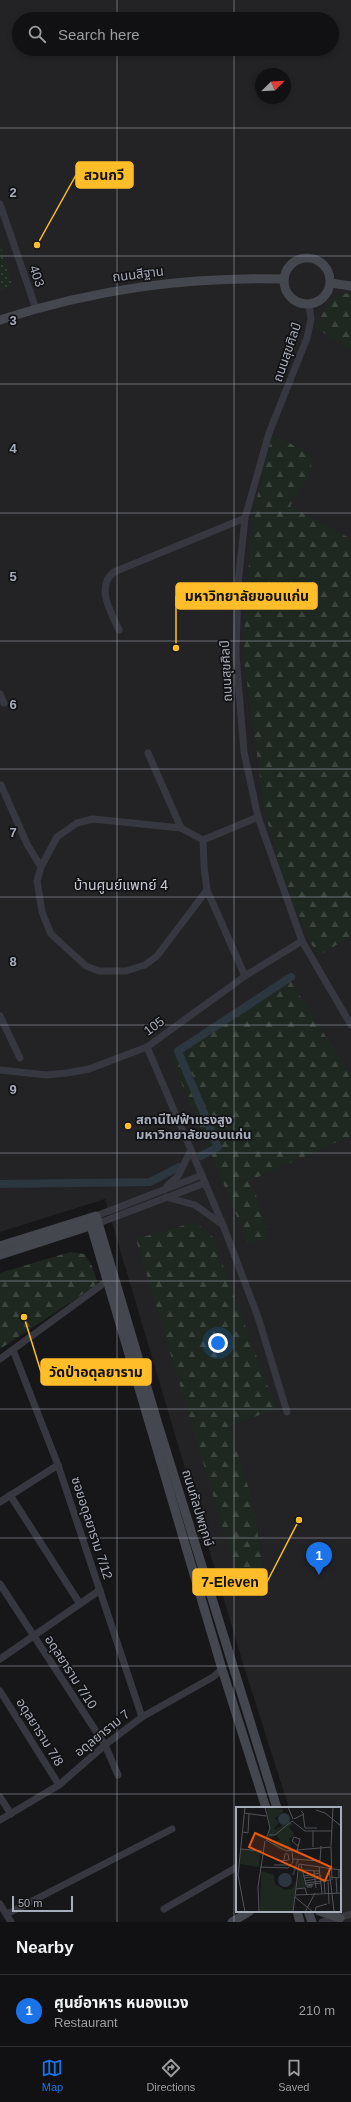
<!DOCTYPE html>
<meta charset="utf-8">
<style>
:root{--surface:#111113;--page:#1a1a1c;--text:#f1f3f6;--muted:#9c9da0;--line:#303133;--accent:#1a73e8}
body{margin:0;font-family:Helvetica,"Noto Sans Thai",sans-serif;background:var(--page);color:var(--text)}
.compass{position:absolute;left:255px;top:68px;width:36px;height:36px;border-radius:50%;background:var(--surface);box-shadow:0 2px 6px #0003;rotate:66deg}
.scale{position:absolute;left:12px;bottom:10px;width:61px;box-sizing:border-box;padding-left:4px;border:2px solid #a8adba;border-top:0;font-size:11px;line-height:14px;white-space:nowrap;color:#a8adba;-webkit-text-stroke:3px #121214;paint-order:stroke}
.you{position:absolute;left:218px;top:1343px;width:14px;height:14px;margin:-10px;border:3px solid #fff;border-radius:50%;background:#1a73e8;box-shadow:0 0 0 6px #1a73e833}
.badge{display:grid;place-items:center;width:26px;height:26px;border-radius:50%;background:var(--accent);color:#fff;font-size:13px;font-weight:700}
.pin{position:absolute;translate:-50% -33px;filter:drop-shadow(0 1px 2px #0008)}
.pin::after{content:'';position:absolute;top:21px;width:14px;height:12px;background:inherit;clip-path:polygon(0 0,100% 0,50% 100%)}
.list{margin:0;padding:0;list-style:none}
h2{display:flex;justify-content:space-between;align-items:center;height:52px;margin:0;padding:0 16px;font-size:17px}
h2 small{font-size:13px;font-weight:400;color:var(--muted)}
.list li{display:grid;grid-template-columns:26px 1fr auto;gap:12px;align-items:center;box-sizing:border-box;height:72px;padding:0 16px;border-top:1px solid var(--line)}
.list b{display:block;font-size:15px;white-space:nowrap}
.list p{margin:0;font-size:13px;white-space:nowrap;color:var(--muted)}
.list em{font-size:13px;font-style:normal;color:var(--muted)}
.icon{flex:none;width:22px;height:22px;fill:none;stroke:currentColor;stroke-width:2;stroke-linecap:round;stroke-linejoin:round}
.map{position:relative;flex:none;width:351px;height:1922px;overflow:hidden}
.search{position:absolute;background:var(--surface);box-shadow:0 2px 6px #0003;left:12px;right:12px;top:12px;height:44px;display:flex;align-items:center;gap:10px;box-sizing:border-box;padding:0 14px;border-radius:22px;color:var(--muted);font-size:15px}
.sheet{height:124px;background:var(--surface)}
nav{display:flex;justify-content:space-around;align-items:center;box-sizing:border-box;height:56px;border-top:1px solid var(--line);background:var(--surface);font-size:11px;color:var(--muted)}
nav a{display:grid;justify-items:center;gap:2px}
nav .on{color:var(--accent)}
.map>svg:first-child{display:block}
</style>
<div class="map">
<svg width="351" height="1922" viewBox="0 0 351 1922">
<defs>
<pattern id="grass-dots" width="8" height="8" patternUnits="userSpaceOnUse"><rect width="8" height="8" fill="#1e2820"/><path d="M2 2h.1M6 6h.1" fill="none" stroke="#3c443e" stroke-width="1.8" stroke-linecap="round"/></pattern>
<pattern id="forest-firs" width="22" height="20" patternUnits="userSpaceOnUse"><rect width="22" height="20" fill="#1e2820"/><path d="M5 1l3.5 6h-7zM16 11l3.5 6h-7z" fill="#3c443e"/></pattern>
</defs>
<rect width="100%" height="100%" fill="#171719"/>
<path fill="#232326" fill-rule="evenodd" d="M0,0H351V1922H341L337,1911H340V1808H289L244,1667L105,1199L0,1232ZM19,19H332V49H19ZM261,74H285V98H261Z"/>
<polygon fill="url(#grass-dots)" points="0,244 13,286 0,290"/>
<g fill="url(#forest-firs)">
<path d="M347,293L351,294V350L316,328C323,312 329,297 347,293Z"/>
<path d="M272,436C281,440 303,448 308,454C320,468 296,494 290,506L351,539V936L318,956L307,936L282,874L265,813L243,654L252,518Z"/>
<polygon points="286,974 351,1076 351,1136 251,1180 270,1238 248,1243 172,1060"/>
<polygon points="195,1222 212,1236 276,1409 229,1426 253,1502 266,1590 243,1595 136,1239"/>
<polygon points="70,1252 84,1254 92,1266 98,1284 0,1349 0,1273"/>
</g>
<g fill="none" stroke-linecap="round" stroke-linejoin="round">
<g stroke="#2b363f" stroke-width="8">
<polyline points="201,1156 218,1147 178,1051 291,977"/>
<polyline points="0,1184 150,1182 179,1167"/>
</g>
<g stroke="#37383f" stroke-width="7">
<polyline points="0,204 36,309"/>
<polyline points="309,305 311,319 307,338 269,433 245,518 238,584 236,655 244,752 258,817 302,941 351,1025"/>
<path d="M119,630C111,612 95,587 114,572L245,518"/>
<polyline points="0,694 4,703"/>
<polyline points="148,753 181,828"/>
<polyline points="1,785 27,844 41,867 37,881 42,912 51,934 86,966 99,971 126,971 145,965 157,956 207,890 204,866 203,840 181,828 93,819 77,823 57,837 41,867"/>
<polyline points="203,840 258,817"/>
<polyline points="207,890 245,976"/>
<polyline points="0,1016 20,1058"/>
<polyline points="147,1047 223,1225 258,1317 287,1412"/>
<polyline points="0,1070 46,1075 67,1073 89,1069 147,1047 245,976 302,941"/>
<polyline points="167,1186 178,1176 191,1150"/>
<polyline points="166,1197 195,1205 223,1225"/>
<polyline points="96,1216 202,1175"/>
<polyline points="99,1223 205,1183"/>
<polyline points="13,1350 58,1465 142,1717"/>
<polyline points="0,1359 107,1281"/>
<polyline points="10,1495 80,1604"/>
<polyline points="0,1502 58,1465"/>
<polyline points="0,1584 105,1745 118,1775"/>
<polyline points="0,1659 100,1590"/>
<polyline points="0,1691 59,1785"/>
<polyline points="0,1797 11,1814"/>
<polyline points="0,1820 59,1785 105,1745 142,1717 213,1677 222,1669"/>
<polyline points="0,1904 11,1922"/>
<polyline points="164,1909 237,1867"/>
<polyline points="7,1914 172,1829"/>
<polyline points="322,1922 351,1914"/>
</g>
<g stroke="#45474f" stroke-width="9">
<circle cx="307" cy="281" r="23"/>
<polyline points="331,283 351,286"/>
<path d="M0,320C95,289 184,277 283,279"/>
<polyline points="89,1219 222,1669 266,1808"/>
<polyline points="0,1246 96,1216 157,1421 277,1808"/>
<polyline points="0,1255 96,1224"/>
<polyline points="297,1911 300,1922"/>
<polyline points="308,1911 312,1922"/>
<polyline points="319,1911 340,1918"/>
<polyline points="232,1922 250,1911"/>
</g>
</g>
<path fill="none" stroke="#a8adba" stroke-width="1" stroke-opacity="0.55" d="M117,0V19M234,0V19M117,49V1922M234,49V1922M0,128H351M0,256H351M0,384H351M0,513H351M0,641H351M0,769H351M0,897H351M0,1025H351M0,1153H351M0,1281H351M0,1409H351M0,1538H351M0,1666H351M0,1794H351"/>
<circle fill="#ffbe29" stroke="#121214" stroke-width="1.5" cx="128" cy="1126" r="4"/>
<g text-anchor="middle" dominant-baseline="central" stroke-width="3.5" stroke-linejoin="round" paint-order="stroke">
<g font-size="13" fill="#a8adba" stroke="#121214">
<text transform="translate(138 274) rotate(-7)">ถนนสีฐาน</text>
<text transform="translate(37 276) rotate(71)">403</text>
<text transform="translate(287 352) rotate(-71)">ถนนสุขศิลป์</text>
<text transform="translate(226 671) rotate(-93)">ถนนสุขศิลป์</text>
<text transform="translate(154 1026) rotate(-37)">105</text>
<text transform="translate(198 1508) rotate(73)">ถนนกัลปพฤกษ์</text>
<text transform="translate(92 1528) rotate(72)">ซอยอดุลยาราม 7/12</text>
<text transform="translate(71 1672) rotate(57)">อดุลยาราม 7/10</text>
<text transform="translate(40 1732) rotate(58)">อดุลยาราม 7/8</text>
<text transform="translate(102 1733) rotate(-39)">อดุลยาราม 7</text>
</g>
<g font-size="13" font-weight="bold" fill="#a8adba" stroke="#121214" text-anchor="start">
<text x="136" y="1119">สถานีไฟฟ้าแรงสูง<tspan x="136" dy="15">มหาวิทยาลัยขอนแก่น</tspan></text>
</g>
<g font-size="14" fill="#c9ccd6" stroke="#121214">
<text x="121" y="885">บ้านศูนย์แพทย์ 4</text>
</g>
</g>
<g transform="translate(236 1807)">
<rect width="105" height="105" fill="#171719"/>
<path d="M5,42L24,44L23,60L4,57Z" fill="#1e2820"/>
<path d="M31,0L47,2V5L39,11L43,16L38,21L39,23L53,14L57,17L53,20L57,25L58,29L53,31L56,44L43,42L35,37L44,33L40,28L31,32L34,21ZM64,59L70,81L61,82ZM25,64L38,68L39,77L49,83L56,82L60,74L57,105H24Z" fill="#1e2820"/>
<path d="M42 12a6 6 0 1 1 12 0a6 6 0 1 1-12 0ZM42 73a7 7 0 1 1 14 0a7 7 0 1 1-14 0Z" fill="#2b363f"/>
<path fill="none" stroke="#2b363f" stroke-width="2" d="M57,68L62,53"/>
<path fill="none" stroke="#515359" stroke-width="1" d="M29,0L34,21L30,32M52,0L57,12M80,3L89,6L105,19M8,6L30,9M67,7L69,21H81M58,12L68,7L65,4M56,14L69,24H96M7,25L12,26L13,7M33,28H39L56,14M30,33L50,44L95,40M95,39L97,0M77,40V24M95,40L96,73M5,42L26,44M61,44L64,32L58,30L56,34L62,39M57,52L84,54L85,39M44,54L53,53L52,47H49L48,53M38,58H55M65,58L70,78L85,76M24,60L52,61L57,55L56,44M83,60L86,86M93,62L98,104M67,63L83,64M78,64L80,81M68,69L84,66M95,70L103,71V63M68,71L85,69M100,71L101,86M88,73L89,86M92,73L93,97M69,74L85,71M70,76L94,73M76,78V80H71V79ZM60,82L69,81L71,88M60,88L105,86M59,90L77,105M9,105L2,68L9,0M23,105L22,80L29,34M57,105L63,57L105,63M69,105L79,86M79,105L80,100L91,97"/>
<path fill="#e8590c" fill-opacity="0.15" stroke="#e8590c" stroke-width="2" d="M19,26L95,60L89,74L13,40Z"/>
<rect width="105" height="105" fill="none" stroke="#a8adba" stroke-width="2"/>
</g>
<g font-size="13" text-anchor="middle" font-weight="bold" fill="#a8adba" stroke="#121214" stroke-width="3.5" stroke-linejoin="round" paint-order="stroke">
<text x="13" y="197">2</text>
<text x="13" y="325">3</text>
<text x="13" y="453">4</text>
<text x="13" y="581">5</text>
<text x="13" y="709">6</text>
<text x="13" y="837">7</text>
<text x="13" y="966">8</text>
<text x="13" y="1094">9</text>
</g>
<path fill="none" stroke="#ffbe29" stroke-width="1.5" d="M37 245L76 175M176 648L176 596M24 1317L41 1372M299 1520L267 1582"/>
<g fill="#ffbe29" stroke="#121214" stroke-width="1.5">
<circle cx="37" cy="245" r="4"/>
<circle cx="176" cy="648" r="4"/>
<circle cx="24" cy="1317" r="4"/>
<circle cx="299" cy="1520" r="4"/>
</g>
<g fill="#ffbe29" stroke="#ffbe29" stroke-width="1.5">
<rect x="76" y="162" width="57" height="26" rx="4"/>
<rect x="176" y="583" width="141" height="26" rx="4"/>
<rect x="41" y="1359" width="110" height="26" rx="4"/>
<rect x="193" y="1569" width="74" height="26" rx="4"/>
</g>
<g font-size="14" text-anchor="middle" font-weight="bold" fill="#111">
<text x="104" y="180">สวนกวี</text>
<text x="247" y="601">มหาวิทยาลัยขอนแก่น</text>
<text x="96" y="1377">วัดป่าอดุลยาราม</text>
<text x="230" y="1587">7-Eleven</text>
</g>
</svg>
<svg class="compass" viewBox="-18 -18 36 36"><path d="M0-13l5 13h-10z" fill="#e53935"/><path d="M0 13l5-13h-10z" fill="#9c9da0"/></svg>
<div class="scale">50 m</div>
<div class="you"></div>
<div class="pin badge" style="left:319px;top:1575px">1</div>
<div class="search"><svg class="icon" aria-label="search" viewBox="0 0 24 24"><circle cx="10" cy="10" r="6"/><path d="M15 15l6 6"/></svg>Search here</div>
</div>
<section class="sheet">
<h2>Nearby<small></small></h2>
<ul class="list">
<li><span class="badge">1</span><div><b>ศูนย์อาหาร หนองแวง</b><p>Restaurant</p></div><em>210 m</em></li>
</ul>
</section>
<nav>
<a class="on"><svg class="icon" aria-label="map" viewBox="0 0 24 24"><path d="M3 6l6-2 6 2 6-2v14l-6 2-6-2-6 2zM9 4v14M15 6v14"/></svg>Map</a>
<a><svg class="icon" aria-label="directions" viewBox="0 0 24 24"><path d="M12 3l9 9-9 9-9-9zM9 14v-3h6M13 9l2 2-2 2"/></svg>Directions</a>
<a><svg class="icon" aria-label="saved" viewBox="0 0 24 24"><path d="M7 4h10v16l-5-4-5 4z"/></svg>Saved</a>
</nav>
